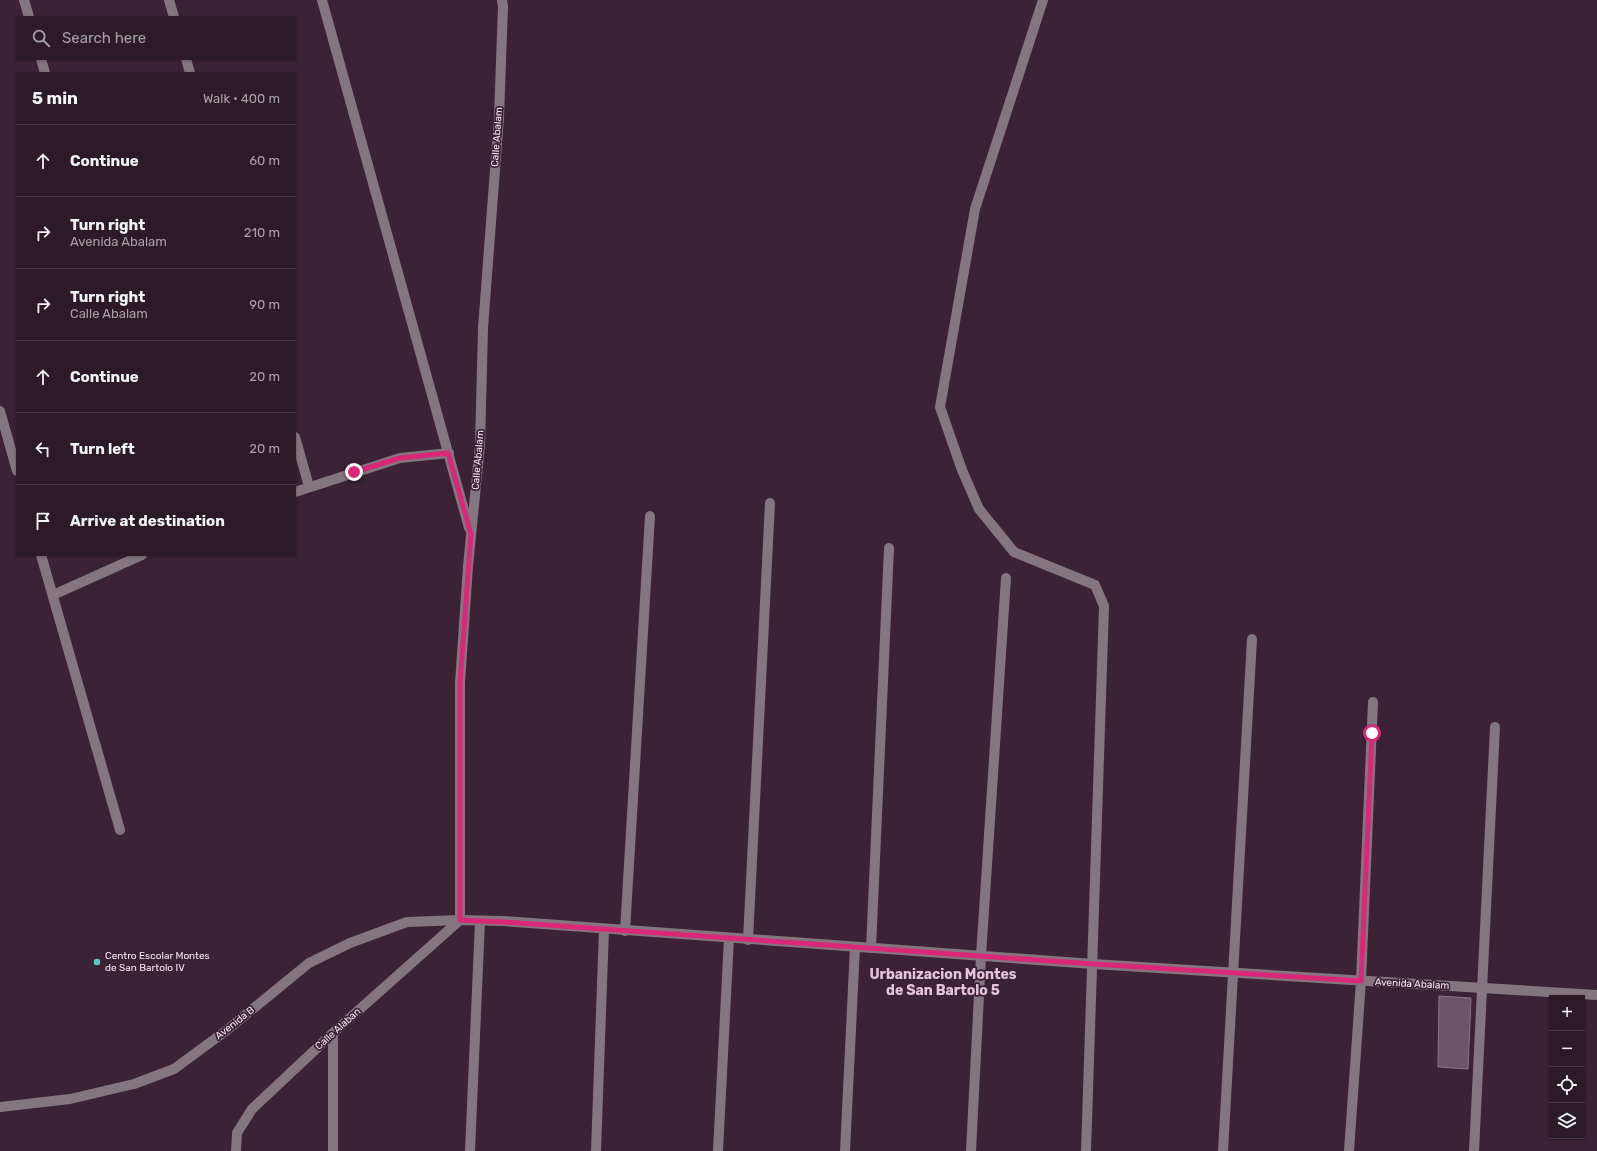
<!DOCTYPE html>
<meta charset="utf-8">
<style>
:root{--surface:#2c1a27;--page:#382733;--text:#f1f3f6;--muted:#a6a1a7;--line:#483844}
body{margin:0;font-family:Rubik,sans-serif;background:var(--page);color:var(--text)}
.controls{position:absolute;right:12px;bottom:12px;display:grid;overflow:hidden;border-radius:0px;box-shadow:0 1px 3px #0004}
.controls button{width:36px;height:36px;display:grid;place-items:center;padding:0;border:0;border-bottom:1px solid var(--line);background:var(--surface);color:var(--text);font:20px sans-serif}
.stop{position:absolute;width:12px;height:12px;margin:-9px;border:3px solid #db2777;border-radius:50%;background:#fff}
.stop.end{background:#db2777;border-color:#fff;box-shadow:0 1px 4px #0008}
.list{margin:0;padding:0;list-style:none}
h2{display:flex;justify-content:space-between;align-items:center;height:52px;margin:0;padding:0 16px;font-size:17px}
h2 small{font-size:13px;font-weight:400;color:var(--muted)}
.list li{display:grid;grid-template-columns:26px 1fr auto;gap:12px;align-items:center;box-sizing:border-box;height:72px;padding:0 16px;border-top:1px solid var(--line)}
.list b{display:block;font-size:15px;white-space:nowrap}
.list p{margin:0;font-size:13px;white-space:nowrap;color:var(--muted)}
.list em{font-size:13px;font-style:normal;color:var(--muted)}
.icon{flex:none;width:22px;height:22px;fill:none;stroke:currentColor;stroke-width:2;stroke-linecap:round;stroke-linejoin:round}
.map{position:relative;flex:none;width:1597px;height:1151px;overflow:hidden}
.search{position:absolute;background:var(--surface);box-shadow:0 1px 3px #0004;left:16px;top:16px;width:280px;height:44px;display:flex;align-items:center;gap:10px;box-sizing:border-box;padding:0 14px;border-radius:0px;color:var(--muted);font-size:15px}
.panel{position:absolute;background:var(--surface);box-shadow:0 1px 3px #0004;left:16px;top:72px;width:280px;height:484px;border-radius:0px}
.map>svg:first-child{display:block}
</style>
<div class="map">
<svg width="1597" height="1151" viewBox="0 0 1597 1151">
<rect width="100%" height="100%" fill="#3b2234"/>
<polygon fill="#6f5367" stroke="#907387" points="1439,996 1471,998 1468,1069 1438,1067"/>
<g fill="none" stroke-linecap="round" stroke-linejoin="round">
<g stroke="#84767f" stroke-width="10">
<polyline points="24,0 29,17"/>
<polyline points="169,0 174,17"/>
<polyline points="322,0 469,528"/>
<polyline points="1043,0 975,209 940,407 962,470 979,509 1014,552 1095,585 1104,606 1086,1151"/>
<polyline points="41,59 45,73"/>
<polyline points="186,59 190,73"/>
<polyline points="0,411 17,471"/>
<polyline points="295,437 309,486"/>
<polyline points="295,492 400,458 449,453"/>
<polyline points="41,555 120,830"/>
<polyline points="53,595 142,555"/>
<polyline points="460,920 460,683 468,566 480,445 483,328 499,117 503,6 502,0"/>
<polyline points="625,931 650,516"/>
<polyline points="748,940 770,503"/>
<polyline points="871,948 889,548"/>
<polyline points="0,1107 70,1099 134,1084 174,1069 227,1030 309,963 350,943 407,922 460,920 503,921 1093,964 1597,995"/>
<polyline points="236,1151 237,1133 252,1109 333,1033 460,920"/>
<polyline points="333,1151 333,1033"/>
<polyline points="470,1151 480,921"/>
<polyline points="596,1151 604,929"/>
<polyline points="718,1151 729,938"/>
<polyline points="845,1151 855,947"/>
<polyline points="971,1151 981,956 1006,578"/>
<polyline points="1223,1151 1252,639"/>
<polyline points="1349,1151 1361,981 1373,702"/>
<polyline points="1474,1151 1495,727"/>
</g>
</g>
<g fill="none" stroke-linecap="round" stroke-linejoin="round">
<polyline stroke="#db2777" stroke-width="5" points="354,472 400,458 448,453 471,534 460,683 460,920 503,922 1093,964 1361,981 1372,733"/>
</g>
<circle fill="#56cec4" stroke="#3b2234" stroke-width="1.5" cx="97" cy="962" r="4"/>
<g text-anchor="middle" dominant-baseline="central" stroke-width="3.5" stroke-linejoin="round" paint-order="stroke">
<g font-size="10" fill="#f9e8f3" stroke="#3b2234">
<text transform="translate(497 137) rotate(-86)">Calle Abalam</text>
<text transform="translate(478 460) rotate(-85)">Calle Abalam</text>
<text transform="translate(1412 984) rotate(3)">Avenida Abalam</text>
<text transform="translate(235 1023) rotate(-38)">Avenida B</text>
<text transform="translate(338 1029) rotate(-42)">Calle Alaban</text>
</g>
<g font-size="10" fill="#f9e8f3" stroke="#3b2234" text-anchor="start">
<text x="105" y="956">Centro Escolar Montes<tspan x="105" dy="12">de San Bartolo IV</tspan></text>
</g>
<g font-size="14" font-weight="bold" fill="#e4c4da" stroke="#3b2234">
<text x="943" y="974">Urbanizacion Montes<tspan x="943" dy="16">de San Bartolo 5</tspan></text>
</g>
</g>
</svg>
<div class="controls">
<button>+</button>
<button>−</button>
<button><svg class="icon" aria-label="locate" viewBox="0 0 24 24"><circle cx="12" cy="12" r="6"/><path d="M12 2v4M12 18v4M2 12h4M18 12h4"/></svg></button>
<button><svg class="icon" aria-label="layers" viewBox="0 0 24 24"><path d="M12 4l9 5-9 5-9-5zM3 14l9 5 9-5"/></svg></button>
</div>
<div class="stop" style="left:1372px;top:733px"></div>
<div class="stop end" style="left:354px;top:472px"></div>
<div class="search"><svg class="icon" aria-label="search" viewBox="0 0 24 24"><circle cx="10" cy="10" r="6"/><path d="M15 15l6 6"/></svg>Search here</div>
<section class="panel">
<h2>5 min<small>Walk · 400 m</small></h2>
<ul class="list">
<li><svg class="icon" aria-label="ahead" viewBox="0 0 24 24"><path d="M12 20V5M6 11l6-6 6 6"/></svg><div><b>Continue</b></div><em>60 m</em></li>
<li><svg class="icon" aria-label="right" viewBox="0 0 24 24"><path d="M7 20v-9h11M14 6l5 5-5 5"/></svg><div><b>Turn right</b><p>Avenida Abalam</p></div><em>210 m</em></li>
<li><svg class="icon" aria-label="right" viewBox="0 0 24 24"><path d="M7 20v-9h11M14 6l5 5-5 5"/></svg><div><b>Turn right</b><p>Calle Abalam</p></div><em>90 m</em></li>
<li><svg class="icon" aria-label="ahead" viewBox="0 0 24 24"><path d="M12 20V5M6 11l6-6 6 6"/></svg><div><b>Continue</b></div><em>20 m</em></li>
<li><svg class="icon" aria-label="left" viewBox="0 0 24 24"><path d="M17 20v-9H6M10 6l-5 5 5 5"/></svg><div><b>Turn left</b></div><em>20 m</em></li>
<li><svg class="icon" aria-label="arrive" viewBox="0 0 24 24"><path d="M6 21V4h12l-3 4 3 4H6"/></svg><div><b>Arrive at destination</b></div></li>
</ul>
</section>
</div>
